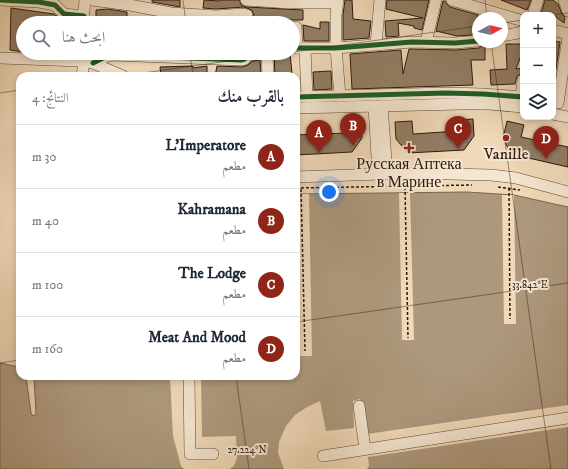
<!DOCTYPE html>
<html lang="ar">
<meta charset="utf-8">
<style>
:root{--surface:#fff;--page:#f2f2f3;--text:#1f2937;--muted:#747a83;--line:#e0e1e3;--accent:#8f2418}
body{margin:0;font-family:"IM FELL DW Pica",Amiri,serif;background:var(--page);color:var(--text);direction:rtl}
.controls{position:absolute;right:12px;top:12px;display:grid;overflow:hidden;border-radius:8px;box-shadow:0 2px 6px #0003}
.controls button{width:36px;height:36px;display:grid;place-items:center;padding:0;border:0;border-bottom:1px solid var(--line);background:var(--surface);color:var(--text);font:20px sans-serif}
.compass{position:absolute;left:472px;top:12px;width:36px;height:36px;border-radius:50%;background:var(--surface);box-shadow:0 2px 6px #0003;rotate:82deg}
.you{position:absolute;left:329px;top:192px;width:14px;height:14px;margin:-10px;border:3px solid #fff;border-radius:50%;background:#1a73e8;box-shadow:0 0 0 6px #1a73e833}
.badge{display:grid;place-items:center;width:26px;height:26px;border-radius:50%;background:var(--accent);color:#fff;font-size:13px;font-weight:700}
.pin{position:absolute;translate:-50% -33px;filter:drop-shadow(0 1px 2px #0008)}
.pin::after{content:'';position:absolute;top:21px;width:14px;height:12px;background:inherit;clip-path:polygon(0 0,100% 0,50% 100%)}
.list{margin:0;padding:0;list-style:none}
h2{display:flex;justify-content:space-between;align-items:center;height:52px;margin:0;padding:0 16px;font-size:17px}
h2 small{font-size:13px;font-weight:400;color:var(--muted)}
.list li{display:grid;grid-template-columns:26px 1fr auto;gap:12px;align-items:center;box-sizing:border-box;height:64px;padding:0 16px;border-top:1px solid var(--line)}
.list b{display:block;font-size:15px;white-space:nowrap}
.list p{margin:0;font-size:13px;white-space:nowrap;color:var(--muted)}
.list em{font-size:13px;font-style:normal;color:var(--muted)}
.icon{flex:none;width:22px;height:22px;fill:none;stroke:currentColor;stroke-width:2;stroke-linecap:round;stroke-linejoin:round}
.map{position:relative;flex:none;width:568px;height:469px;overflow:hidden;direction:ltr}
.search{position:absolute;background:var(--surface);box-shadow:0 2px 6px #0003;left:16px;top:16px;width:284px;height:44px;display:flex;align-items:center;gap:10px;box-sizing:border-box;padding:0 14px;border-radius:22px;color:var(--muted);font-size:15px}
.panel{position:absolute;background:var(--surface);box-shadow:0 2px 6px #0003;left:16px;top:72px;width:284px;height:308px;border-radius:12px;direction:rtl}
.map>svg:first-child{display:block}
</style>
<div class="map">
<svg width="568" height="469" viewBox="0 0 568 469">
<rect width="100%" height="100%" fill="#f0d9b8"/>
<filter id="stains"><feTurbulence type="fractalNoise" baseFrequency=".005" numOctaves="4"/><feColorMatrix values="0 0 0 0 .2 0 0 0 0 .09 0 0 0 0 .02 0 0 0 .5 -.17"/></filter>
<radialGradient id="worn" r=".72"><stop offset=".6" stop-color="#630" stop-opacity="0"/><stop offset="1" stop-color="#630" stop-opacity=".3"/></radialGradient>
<polygon fill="#ad987d" stroke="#79654f" points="467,192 514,195 568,207 568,469 0,469 0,363 19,367 20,376 26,376 31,413 33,416 36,414 34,376 296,376 296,194"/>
<g fill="#f0d9b8">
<polygon points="399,193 410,193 414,340 402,340"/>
<polygon points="296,194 309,194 312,356 299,356"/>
<polygon points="502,195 514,195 516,324 504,324"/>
<polygon points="170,376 201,376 202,437 236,436 237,458 234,466 230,469 184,469 181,466 173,436"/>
<polygon points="360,399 367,434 568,405 568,427 368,457 369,466 367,469 284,469 278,453 279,442 286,426 295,415 307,407 320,401 326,431 354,428 353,401"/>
</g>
<g fill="#927d65" stroke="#2c190b">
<polygon points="152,0 180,0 180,7 152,2"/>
<polygon points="204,0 219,1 219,0 239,0 242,6 246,7 303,10 303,20 287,20 287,23 201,23 249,22 252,20 254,16 252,10 244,7 216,9 203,8"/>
<polygon points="345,0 352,0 353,19 371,21 369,38 343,40 343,15"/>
<polygon points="387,0 429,0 422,30 414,28 414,26 398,23 399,36 386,37 385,21 423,18 386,9"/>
<polygon points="501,0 531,0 527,10"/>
<polygon points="545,0 553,0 558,4 562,14 565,17 564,23 553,15 541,14"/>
<polygon points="443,1 445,1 447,4 450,7 478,15 472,35 457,36 436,31"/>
<polygon points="11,8 54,14 58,17 57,23 23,23 23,52 10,50"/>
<polygon points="108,9 127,12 127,23 96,23 96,10"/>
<polygon points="320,22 329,22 329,41 304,41 303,25 320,29"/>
<polygon points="553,41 560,42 553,89"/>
<polygon points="506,44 523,44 523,50 516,69 523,68 523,73 517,76 515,84 491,85 490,70 507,69"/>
<polygon points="482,46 485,46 485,60 471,60 473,85 352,89 350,54 401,50 403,74 409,49 456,50 479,48"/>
<polygon points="285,53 290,54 292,73 275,75 274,54"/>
<polygon points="260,60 261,76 215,76 217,66 242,67 248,65 252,61"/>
<polygon points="193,66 193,68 207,66 207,76 161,76 160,67"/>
<polygon points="331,71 332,89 314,90 313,72"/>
<polygon points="473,119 474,136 464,150 408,153 396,139 395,122 412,121 413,134 458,131 458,120"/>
<polygon points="361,121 362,138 352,152 296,155 296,135 346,133 345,122"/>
<polygon points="507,121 524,125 521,137 568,147 568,167 511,154 503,138"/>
</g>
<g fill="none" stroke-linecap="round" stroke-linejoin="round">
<defs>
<g id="minor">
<polyline points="0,0 39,2 55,5 64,14 84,16"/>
<polyline points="92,0 130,5 171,13 216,16 243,14 247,15"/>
<polyline points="246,0 289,3 337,3"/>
<polyline points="338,0 336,15 336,48 340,96"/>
<polyline points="452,0 523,21"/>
<polyline points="564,0 568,11"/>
<polyline points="533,15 538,0"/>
<polyline points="83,22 85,0"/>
<polyline points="296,27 297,48"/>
<polyline points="553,30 568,34"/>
<polyline points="502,36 523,32"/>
<polyline points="426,42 436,0"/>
<polyline points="376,45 380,0"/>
<polyline points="293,48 336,48 412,42 455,43 478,41"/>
<polyline points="305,48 307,97"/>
<polyline points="267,53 268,76"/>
<polyline points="0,58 80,61 93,63 123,76"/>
<polyline points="93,63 105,57 112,55 242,60 245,59 248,53"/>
<polyline points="82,76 84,62"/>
<polyline points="296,97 446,93 483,94 523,97"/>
<polyline points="521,97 523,80"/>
<polyline points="558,103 568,37"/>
<polyline points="374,106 378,174"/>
<polyline points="382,106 387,174"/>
<polyline points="296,108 461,104 489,104 523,107"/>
<polyline points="553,114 568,117"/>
<polyline points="296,177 409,173 491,175 516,178 568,192"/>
<polyline points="189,376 190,454 213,454"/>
<polyline points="359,406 365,449"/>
<polyline points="323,456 568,418"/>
</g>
</defs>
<use href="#minor" stroke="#5d4936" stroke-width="12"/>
<g stroke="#2c190b" stroke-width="1.5" stroke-dasharray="3 2" stroke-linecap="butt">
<polyline points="405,187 408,338"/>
<polyline points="498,187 520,190"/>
<polyline points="296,188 472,185"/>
<polyline points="509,188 510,319"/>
<polyline points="301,189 305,351"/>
</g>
<use href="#minor" stroke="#f5e6d1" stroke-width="11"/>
<defs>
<g id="cycleway">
<polyline points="0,0 39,2 55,5 64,14 84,16"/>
<polyline points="293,48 336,48 412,42 455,43 478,41"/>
<polyline points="93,63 105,57 112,55 242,60 245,59 248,53"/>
<polyline points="296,97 446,93 483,94 523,97"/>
</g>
</defs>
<use href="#cycleway" stroke="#f5e6d1" stroke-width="8"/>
<use href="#cycleway" stroke="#1b5e20" stroke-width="5"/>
</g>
<path fill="none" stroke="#2c190b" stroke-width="1" stroke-opacity="0.45" d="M183,0L186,23M485,0L487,18M553,15L568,13M502,23L523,20M491,42L551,469M293,52L478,26M190,53L193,76M122,76L285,53M0,93L20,90M296,322L568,283M0,363L20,360M236,376L249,469"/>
<g fill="#8f2418" stroke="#f5e6d1" stroke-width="1.5">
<circle cx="506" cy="138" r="4"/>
<path d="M407 142h4v4h4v4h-4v4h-4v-4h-4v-4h4z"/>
</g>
<g text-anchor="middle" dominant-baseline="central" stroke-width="4" stroke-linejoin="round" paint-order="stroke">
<g font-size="16" fill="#2c190b" stroke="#f5e6d1">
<text x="506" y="154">Vanille</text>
<text x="409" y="164">Русская Аптека<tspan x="409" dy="18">в Марине</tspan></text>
</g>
</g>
<g font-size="10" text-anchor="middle" fill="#2c190b" stroke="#f5e6d1" stroke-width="4" stroke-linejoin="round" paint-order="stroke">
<text x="530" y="288">33.842°E</text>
<text x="247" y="453">27.224°N</text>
</g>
<rect width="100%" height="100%" filter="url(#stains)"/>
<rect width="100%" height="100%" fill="url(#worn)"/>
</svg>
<div class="controls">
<button>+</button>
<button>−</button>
<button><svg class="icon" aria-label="layers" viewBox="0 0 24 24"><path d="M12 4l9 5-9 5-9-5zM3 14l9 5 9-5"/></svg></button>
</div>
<svg class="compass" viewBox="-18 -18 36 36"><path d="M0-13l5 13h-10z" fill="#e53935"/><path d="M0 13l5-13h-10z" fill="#747a83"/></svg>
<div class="you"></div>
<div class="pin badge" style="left:319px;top:153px">A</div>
<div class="pin badge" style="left:353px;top:146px">B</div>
<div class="pin badge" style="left:458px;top:149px">C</div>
<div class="pin badge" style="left:546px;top:159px">D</div>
<div class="search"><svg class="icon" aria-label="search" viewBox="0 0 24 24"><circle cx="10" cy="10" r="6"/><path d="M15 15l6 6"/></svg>ابحث هنا</div>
<section class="panel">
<h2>بالقرب منك<small>النتائج: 4</small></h2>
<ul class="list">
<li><span class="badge">A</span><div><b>L'Imperatore</b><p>مطعم</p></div><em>30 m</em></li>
<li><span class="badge">B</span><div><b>Kahramana</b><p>مطعم</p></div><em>40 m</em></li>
<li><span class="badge">C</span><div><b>The Lodge</b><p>مطعم</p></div><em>100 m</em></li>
<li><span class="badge">D</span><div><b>Meat And Mood</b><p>مطعم</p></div><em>160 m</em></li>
</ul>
</section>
</div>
